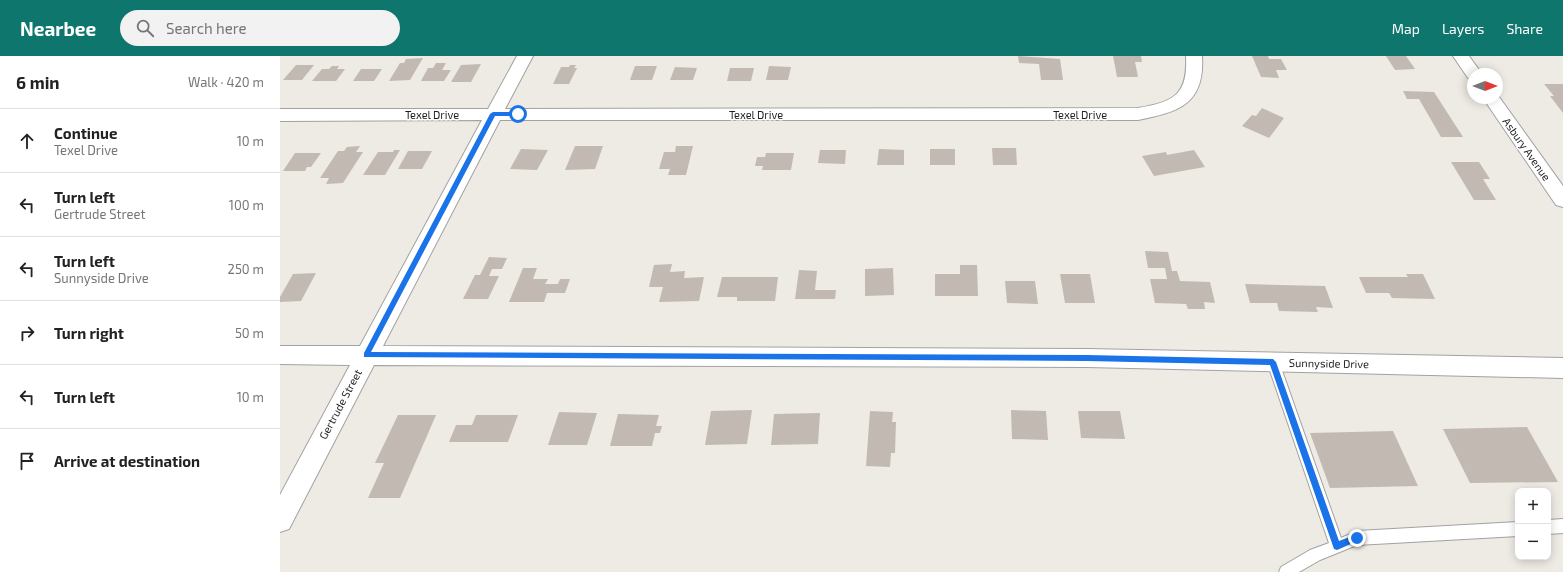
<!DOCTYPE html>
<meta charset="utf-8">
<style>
:root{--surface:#fff;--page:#f2f2f2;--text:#222;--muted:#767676;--line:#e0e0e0;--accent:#0f766e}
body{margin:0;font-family:"Exo 2",sans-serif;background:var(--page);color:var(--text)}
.controls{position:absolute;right:12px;bottom:12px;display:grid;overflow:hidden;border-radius:8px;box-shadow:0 2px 10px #0003}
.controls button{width:36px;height:36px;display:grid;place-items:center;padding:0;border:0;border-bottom:1px solid var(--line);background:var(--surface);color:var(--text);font:20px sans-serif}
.compass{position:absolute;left:1187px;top:12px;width:36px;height:36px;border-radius:50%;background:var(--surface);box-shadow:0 2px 10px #0003;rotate:90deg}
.stop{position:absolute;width:12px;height:12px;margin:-9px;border:3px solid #1a73e8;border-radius:50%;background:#fff}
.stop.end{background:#1a73e8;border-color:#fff;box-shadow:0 1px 4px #0008}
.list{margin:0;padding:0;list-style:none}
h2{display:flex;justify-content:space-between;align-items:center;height:52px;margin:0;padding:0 16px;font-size:17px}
h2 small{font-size:13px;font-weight:400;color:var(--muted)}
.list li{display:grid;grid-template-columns:26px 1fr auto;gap:12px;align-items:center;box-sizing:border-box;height:64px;padding:0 16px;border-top:1px solid var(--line)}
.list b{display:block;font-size:15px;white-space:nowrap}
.list p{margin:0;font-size:13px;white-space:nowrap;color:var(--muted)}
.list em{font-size:13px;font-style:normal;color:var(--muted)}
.icon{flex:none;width:22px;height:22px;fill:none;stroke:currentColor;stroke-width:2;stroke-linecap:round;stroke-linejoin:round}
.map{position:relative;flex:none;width:1283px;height:516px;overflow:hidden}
header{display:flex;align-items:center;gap:24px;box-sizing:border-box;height:56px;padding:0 20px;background:var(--accent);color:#fff}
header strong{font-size:19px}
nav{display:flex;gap:22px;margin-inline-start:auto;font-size:14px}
.search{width:280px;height:36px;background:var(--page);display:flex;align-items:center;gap:10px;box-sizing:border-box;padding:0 14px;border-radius:22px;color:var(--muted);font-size:15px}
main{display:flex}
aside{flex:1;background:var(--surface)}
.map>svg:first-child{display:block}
</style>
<header>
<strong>Nearbee</strong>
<div class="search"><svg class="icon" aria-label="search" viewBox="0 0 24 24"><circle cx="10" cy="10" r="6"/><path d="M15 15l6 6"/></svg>Search here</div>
<nav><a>Map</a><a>Layers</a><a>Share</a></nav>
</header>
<main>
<aside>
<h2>6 min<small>Walk · 420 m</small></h2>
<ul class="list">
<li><svg class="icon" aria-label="ahead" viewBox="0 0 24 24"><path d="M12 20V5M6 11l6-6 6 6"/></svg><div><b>Continue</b><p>Texel Drive</p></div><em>10 m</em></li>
<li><svg class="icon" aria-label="left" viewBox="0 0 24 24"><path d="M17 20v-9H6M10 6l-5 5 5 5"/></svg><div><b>Turn left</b><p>Gertrude Street</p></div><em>100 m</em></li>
<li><svg class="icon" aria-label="left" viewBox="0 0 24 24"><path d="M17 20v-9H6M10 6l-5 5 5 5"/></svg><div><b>Turn left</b><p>Sunnyside Drive</p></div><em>250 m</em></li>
<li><svg class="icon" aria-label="right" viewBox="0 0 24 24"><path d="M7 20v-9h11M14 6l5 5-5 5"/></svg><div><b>Turn right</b></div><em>50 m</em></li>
<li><svg class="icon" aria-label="left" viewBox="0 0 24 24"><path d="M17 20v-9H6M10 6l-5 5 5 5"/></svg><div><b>Turn left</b></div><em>10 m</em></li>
<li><svg class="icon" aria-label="arrive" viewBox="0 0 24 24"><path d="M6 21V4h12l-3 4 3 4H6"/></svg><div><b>Arrive at destination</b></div></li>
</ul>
</aside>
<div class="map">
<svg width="1283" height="516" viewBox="0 0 1283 516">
<rect width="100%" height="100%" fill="#eeeae4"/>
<g fill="#c3b9b3">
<polygon points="738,0 780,3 783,24 761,24 759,8 739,7"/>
<polygon points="833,0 861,0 862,6 855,6 858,21 837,21"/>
<polygon points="972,0 988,0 989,3 1001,3 1007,14 996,14 999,22 981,21"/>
<polygon points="1106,0 1126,0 1135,13 1115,14"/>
<polygon points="143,2 130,24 109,25 120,7 124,7 126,3"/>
<polygon points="156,7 166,7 162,14 171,14 164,25 141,25 148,12 153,12"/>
<polygon points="201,8 191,26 171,26 181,9"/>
<polygon points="16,9 34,9 22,24 3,24"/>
<polygon points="290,9 296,9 294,12 297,12 289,28 273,28 281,11 289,11"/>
<polygon points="52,10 59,10 57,13 65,13 56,25 32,25 42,13 49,13"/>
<polygon points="355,10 377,10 372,24 350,24"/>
<polygon points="489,10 511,11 508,24 486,24"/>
<polygon points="395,11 417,12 413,24 390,24"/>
<polygon points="450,12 474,12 471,25 447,25"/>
<polygon points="81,13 102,13 94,25 73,25"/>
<polygon points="1264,28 1283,28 1283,57 1270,40 1274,40"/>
<polygon points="1123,35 1154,36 1183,81 1161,81 1139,43 1127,43"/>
<polygon points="982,52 1004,62 989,82 962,70 972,59 976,60"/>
<polygon points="80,90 76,96 83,96 63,127 46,128 49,122 40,122 58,95 64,95 67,91"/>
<polygon points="295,90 323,90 315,113 285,114"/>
<polygon points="396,90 413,90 406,119 388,119 390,113 379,113 384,96 395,96"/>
<polygon points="712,92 736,92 737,109 713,109"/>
<polygon points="241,93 268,94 257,114 230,113"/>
<polygon points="599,93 624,94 624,109 597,109"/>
<rect x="650" y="93" width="25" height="16"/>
<polygon points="114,94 120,94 105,119 83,119 98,96 113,96"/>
<polygon points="540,94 566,94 565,108 538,107"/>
<polygon points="914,94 925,111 874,120 862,100 886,96 887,99"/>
<polygon points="128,95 152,95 142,113 118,113"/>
<polygon points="15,97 41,97 31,111 27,111 25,115 3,115"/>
<polygon points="486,97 514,97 511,114 482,114 483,110 475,110 477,101 485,101"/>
<polygon points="1171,106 1199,106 1210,123 1203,123 1216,144 1194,144"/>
<polygon points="865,195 888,196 892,215 897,215 900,225 930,226 935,247 924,246 925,253 908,253 906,248 875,247 870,223 887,223 885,212 868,212"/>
<polygon points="209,201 227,202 222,213 212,213 209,220 219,220 208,243 183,243 195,219 200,219"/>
<polygon points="392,208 390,216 405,215 404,222 424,221 419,245 379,246 383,231 369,231 374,209"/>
<polygon points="680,209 697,209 698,240 655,240 655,218 680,218"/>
<polygon points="243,212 257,212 253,223 268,223 265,228 278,228 280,223 290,223 285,237 267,237 264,246 229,246"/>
<polygon points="613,212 614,239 585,240 585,213"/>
<polygon points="519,214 537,215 535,234 556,234 555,243 515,243"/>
<polygon points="36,217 21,245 0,246 0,241 13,218"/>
<polygon points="780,218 810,218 815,247 785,247"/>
<polygon points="1126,218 1143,218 1155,243 1112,242 1109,237 1086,237 1079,221 1128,221"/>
<polygon points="442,221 498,221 495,245 457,245 457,241 437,241"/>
<polygon points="725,225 755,225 758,248 727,247"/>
<polygon points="965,228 1045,230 1053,252 1036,251 1038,256 999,255 997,247 970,247"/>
<polygon points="472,354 467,388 425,389 431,355"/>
<polygon points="731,354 766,355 768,384 732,383"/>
<polygon points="590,355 613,356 612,366 616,366 615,397 611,397 610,411 586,410"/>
<polygon points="798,355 840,355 845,383 801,382"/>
<polygon points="279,356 317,357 307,389 268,389"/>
<polygon points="540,357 538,388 491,389 494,358"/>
<polygon points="338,358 379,359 376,370 382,370 380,377 375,377 372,390 330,390"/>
<polygon points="118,359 156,359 120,442 88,442 104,407 95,407"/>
<polygon points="196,359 238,359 228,386 169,386 176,369 192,369"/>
<polygon points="1247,371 1278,426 1190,427 1163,373"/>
<polygon points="1113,375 1138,430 1050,432 1030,377"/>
</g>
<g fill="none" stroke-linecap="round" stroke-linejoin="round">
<defs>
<g id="service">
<polygon points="993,301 997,303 999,306 1061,482 1077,475 1238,466 1238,480 1077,489 1040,504 1019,516 999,516 1001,511 1030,494 1049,487 987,306 989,303"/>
<polygon points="1283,463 1283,477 1268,478 1268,464"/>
</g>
<g id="minor">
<path d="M237,0H253L225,53L858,52C894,46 908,39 906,0H922C925,48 899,56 858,64H220L103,290L807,293L1283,302V322L807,311L94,309L9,473L0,476V439L70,309L0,308V290H80L202,64L0,65V53H208Z"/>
<polygon points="1173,0 1189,0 1202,18 1193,18 1193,23 1188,22"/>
<polygon points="1217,38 1283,130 1283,151 1276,149 1203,42 1217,42"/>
</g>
</defs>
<use href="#service" stroke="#a2a2a2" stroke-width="2"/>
<use href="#minor" stroke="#a2a2a2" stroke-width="2"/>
<use href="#service" fill="#fff" fill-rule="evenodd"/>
<use href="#minor" fill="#fff" fill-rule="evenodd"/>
</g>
<polygon fill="#1a73e8" points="213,56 238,56 241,58 238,60 215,60 91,296 807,299 993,303 996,306 1059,485 1077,478 1080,479 1080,484 1057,494 1054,493 990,309 807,305 84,301 84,297 210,58"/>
<g text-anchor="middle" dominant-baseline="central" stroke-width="3" stroke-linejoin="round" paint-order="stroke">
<g font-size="11" fill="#1e1e1e" stroke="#fff">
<text x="152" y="58">Texel Drive</text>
<text x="476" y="58">Texel Drive</text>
<text x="800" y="58">Texel Drive</text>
<text transform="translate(1247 93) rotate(55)">Asbury Avenue</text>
<text transform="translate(1049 307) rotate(1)">Sunnyside Drive</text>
<text transform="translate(60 348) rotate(-62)">Gertrude Street</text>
</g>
</g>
</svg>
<div class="controls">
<button>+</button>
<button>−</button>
</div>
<svg class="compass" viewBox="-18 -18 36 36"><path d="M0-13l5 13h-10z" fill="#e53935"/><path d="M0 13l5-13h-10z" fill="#767676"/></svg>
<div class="stop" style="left:238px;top:58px"></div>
<div class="stop end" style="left:1077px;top:482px"></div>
</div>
</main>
